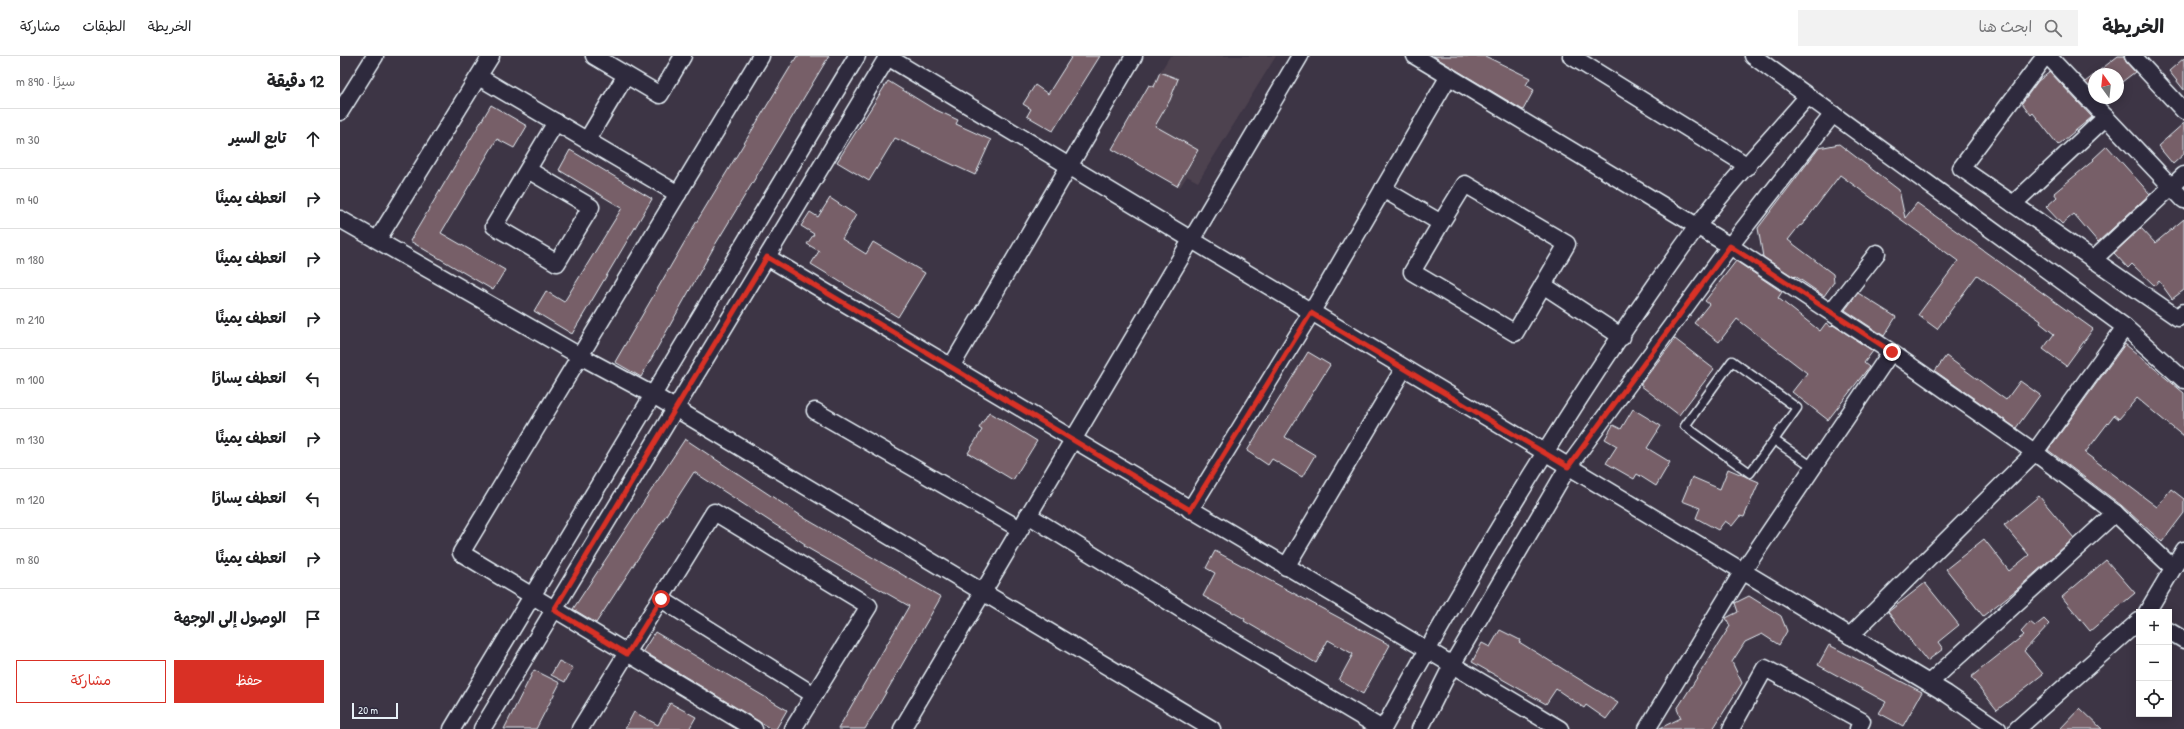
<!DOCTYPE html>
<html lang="ar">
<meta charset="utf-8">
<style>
:root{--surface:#fff;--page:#f2f2f2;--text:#202124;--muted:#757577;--line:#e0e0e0;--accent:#d93025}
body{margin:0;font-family:"Patrick Hand","Playpen Sans Arabic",sans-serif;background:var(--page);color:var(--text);direction:rtl}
.controls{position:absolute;right:12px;bottom:12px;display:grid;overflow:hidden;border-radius:0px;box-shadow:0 2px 10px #0003}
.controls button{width:36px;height:36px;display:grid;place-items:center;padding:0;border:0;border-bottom:1px solid var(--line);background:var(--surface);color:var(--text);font:20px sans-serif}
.compass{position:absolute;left:1748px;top:12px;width:36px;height:36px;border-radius:50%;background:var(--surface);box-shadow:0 2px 10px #0003;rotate:345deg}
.scale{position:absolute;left:12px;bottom:10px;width:46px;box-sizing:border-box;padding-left:4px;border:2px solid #e8f1f8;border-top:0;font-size:11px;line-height:14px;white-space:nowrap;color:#e8f1f8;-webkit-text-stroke:3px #2f2a3d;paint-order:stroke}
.stop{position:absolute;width:12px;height:12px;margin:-9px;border:3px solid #d93025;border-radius:50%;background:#fff}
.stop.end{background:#d93025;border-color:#fff;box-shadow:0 1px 4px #0008}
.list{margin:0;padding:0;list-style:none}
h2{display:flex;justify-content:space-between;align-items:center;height:52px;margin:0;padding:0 16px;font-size:17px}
h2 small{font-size:13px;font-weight:400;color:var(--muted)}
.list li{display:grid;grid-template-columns:26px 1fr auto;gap:12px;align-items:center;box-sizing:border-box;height:60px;padding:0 16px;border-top:1px solid var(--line)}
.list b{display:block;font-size:15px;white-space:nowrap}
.list em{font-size:13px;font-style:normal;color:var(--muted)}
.actions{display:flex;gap:8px;padding:12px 16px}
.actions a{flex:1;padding:9px 0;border:1px solid var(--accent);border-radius:0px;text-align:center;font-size:14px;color:var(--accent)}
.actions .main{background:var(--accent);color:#fff}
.icon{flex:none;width:22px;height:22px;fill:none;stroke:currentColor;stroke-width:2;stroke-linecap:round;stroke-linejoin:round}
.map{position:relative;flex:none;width:1844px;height:673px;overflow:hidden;direction:ltr}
header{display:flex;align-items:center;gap:24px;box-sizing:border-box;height:56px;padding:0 20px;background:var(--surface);border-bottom:1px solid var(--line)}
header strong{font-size:19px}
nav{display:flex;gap:22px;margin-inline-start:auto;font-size:14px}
.search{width:280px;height:36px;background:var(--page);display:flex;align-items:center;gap:10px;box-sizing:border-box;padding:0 14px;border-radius:0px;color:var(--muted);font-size:15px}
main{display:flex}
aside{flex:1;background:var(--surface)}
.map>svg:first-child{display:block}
</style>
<header>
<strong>الخريطة</strong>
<div class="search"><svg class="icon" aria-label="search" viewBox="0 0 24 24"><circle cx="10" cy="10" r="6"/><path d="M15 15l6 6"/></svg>ابحث هنا</div>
<nav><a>الخريطة</a><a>الطبقات</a><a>مشاركة</a></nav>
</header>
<main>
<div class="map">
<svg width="1844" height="673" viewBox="0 0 1844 673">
<rect width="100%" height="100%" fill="#3d3545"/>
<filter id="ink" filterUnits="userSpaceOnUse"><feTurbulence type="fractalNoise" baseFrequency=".025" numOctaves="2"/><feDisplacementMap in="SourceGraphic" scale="8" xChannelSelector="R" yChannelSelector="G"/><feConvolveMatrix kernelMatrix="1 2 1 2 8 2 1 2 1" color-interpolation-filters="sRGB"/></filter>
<g filter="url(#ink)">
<polygon fill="#4e424f" points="830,0 936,0 858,126 847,120 840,131 774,91"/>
<g fill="#775f67" stroke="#e8f1f8">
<polygon points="457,0 489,0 375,189 301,321 275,306 351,175"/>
<polygon points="732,0 760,0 713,75 687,60 691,53 683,48 695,29 708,38"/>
<polygon points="1093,0 1145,0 1190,22 1186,29 1194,34 1183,54"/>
<polygon points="1778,0 1784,0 1786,6 1795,16 1778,29 1778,18 1755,18"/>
<polygon points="1844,2 1844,34 1829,15"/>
<polygon points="820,16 838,23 830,44 815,70 858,94 837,130 772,93 809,29 814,31"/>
<polygon points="1710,16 1752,61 1718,89 1693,57 1691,59 1682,47 1698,25"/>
<polygon points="1754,19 1754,35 1745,26"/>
<polygon points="548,25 592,52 618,64 616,68 651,84 635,119 555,82 529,125 497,106"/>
<polygon points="151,49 187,70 174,92 157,83 101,177 165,214 153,234 70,185"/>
<polygon points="1844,67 1844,98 1833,108 1818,90"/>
<polygon points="1499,88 1559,134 1565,162 1577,147 1753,273 1726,310 1703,293 1714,278 1700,267 1701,265 1637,219 1597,273 1578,259 1618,205 1500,119 1462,169 1459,170 1448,184 1493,218 1494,226 1484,240 1455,220 1454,221 1423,201 1418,172 1479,92"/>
<polygon points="1767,90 1810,138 1758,186 1734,158 1722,168 1706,151 1717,141 1714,137 1754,104 1753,103"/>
<polygon points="230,94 312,143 232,278 194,255 206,235 224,246 282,152 219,114"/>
<polygon points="490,142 516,159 502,183 526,198 533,186 585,217 558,261 471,208 479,195 467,188 474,178 461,170 470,156 478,161"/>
<polygon points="1844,163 1844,234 1832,243 1819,225 1815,230 1792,208 1788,212 1774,197 1801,172 1815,187"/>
<polygon points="1396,205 1442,236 1438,242 1480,275 1486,267 1491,271 1493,269 1533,295 1524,307 1529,311 1488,364 1452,336 1467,317 1397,263 1379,286 1354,267 1369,248 1365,245"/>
<polygon points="1518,237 1556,261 1544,280 1505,254"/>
<polygon points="1335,283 1374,313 1339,359 1300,329"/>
<polygon points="1785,288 1844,337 1844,381 1797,342 1779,363 1774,359 1745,397 1817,451 1831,433 1844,443 1844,457 1822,486 1781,449 1708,394"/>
<polygon points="968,296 990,309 945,381 975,399 962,421 932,403 928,409 907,395"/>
<polygon points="1606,300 1666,344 1680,325 1700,339 1676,372 1595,315"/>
<polygon points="1293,353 1321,370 1307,392 1330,406 1316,430 1297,418 1294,423 1266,407 1277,390 1265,383 1273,369 1281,373"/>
<polygon points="649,356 697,385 673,424 628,397 642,374 639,372"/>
<polygon points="345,383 466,463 601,541 525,673 498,673 569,550 464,490 465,488 354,416 256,567 233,553"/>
<polygon points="1388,413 1419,426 1404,461 1400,460 1392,470 1385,465 1378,474 1356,462 1360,452 1342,445 1352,421 1380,433"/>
<polygon points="1699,440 1734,482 1676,534 1643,560 1606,513 1644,483 1669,515 1689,499 1664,469"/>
<polygon points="875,495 1050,589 1023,638 999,624 1013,598 988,584 976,607 904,565 905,563 863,540 875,517 866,512"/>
<polygon points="1766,504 1795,537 1750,575 1722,541"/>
<polygon points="1585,527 1619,569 1598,586 1603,593 1587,605 1548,556"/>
<polygon points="1409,540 1441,560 1447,575 1439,589 1422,578 1405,586 1392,606 1402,627 1373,673 1318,673 1341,662 1337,653 1390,570 1386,562 1398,556 1395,547"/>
<polygon points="1704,563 1709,568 1684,595 1703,618 1657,654 1631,621 1684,579 1681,576 1690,566 1695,570"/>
<polygon points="1160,574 1180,584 1179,586 1278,647 1266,663 1246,649 1244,652 1216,633 1206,648 1132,606 1142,587 1150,591"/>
<polygon points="315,576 447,654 436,673 431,673 303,595"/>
<polygon points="1489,589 1582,636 1563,670 1539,657 1546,646 1478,609"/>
<polygon points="219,605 233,612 225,626 211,619"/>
<polygon points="194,614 220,627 196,673 164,673"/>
<polygon points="330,647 356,661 349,673 285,673 294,656 318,669"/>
<polygon points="1740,652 1762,673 1720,673"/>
</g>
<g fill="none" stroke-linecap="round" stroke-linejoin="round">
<defs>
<polyline id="service" points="1434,384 1410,417 1345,370 1392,305 1457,352 1434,384 1473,411"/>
<g id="minor">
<polyline points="254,0 320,39 343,0"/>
<polyline points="546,0 1607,638 1658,673"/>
<polyline points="1075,0 1390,190 1551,296 1690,393 1775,457 1832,511"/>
<polyline points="1231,0 1408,110"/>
<polyline points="1413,0 1785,271 1844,324"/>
<polyline points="1705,0 1621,112 1838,262 1844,256"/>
<polyline points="1708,0 1844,144"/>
<polyline points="1793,0 1844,55"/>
<polyline points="139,21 338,138"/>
<polyline points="0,56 35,0"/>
<polyline points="247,84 286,19"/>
<polyline points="188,114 251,151 217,207 154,170 216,66"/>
<polyline points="1043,133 1101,167 1125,128 1227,188 1175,277 1072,216 1101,167"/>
<polyline points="1673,148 1766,61"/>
<polyline points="0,163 240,300 313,339 872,673"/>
<polyline points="38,183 151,0"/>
<polyline points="427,201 1220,673"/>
<polyline points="1753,204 1844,119"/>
<polyline points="1203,229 1282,281"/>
<polyline points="1491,256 1537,197"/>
<polyline points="611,311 794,0"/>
<polyline points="475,355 680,473"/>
<polyline points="850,454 971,257 1109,20"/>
<polyline points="688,459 855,562 1042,673"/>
<polyline points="946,511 1064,312"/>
<polyline points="321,543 474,639"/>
<polyline points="1807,556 1844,494"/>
<polyline points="1829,575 1844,584"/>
<polyline points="1510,580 1695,396 1785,271"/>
<polyline points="1589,627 1775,457"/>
<polyline points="112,673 517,0"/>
<polyline points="142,673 548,0"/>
<polyline points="240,673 374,456 529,550 453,673"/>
<polyline points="414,673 121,497 421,0"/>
<polyline points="562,673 960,0"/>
<path d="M1043,673C1138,501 1240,331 1356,172C1390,125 1431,83 1468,40"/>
<polyline points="1080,673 1112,609 1228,411 1390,190 1493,58"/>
<polyline points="1307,673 1403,515 1551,296"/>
<polyline points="1391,673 1425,612 1522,665 1518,673"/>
<polyline points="1677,673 1799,565"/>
</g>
</defs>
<use href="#service" stroke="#e8f1f8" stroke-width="11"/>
<use href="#minor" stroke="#e8f1f8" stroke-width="19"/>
<use href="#service" stroke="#2f2a3d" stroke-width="8"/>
<use href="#minor" stroke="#2f2a3d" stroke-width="16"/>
</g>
</g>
<g fill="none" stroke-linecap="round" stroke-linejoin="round" filter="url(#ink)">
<polyline stroke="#d93025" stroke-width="5" points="321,543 287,598 214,554 427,201 850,454 971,257 1228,411 1390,190 1552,296"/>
</g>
</svg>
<div class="controls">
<button>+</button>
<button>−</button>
<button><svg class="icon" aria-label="locate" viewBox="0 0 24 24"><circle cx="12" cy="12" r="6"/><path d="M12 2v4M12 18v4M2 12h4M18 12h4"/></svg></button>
</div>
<svg class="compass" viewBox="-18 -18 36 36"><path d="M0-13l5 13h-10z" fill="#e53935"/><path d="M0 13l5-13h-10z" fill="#757577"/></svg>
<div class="scale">20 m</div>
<div class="stop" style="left:321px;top:543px"></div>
<div class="stop end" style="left:1552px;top:296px"></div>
</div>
<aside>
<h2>12 دقيقة<small>سيرًا · 890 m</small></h2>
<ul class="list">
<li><svg class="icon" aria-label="ahead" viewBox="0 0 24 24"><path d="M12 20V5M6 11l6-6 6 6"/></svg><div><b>تابع السير</b></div><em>30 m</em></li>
<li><svg class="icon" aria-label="right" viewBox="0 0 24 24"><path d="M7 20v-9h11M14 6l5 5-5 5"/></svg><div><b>انعطف يمينًا</b></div><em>40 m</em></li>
<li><svg class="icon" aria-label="right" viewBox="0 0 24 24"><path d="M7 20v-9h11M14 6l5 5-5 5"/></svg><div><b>انعطف يمينًا</b></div><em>180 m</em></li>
<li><svg class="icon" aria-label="right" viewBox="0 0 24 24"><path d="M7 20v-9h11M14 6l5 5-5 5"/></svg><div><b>انعطف يمينًا</b></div><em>210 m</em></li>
<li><svg class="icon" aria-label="left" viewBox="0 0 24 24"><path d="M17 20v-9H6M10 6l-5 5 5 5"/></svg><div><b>انعطف يسارًا</b></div><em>100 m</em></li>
<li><svg class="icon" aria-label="right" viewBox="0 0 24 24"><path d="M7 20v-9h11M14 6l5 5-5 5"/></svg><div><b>انعطف يمينًا</b></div><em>130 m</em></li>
<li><svg class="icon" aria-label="left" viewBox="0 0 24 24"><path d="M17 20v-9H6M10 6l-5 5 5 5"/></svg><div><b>انعطف يسارًا</b></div><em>120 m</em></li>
<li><svg class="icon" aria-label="right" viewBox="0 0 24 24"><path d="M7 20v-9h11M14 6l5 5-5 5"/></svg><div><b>انعطف يمينًا</b></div><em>80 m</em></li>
<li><svg class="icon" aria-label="arrive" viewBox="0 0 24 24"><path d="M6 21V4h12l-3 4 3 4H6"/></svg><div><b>الوصول إلى الوجهة</b></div></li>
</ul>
<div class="actions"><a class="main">حفظ</a><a>مشاركة</a></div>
</aside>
</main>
